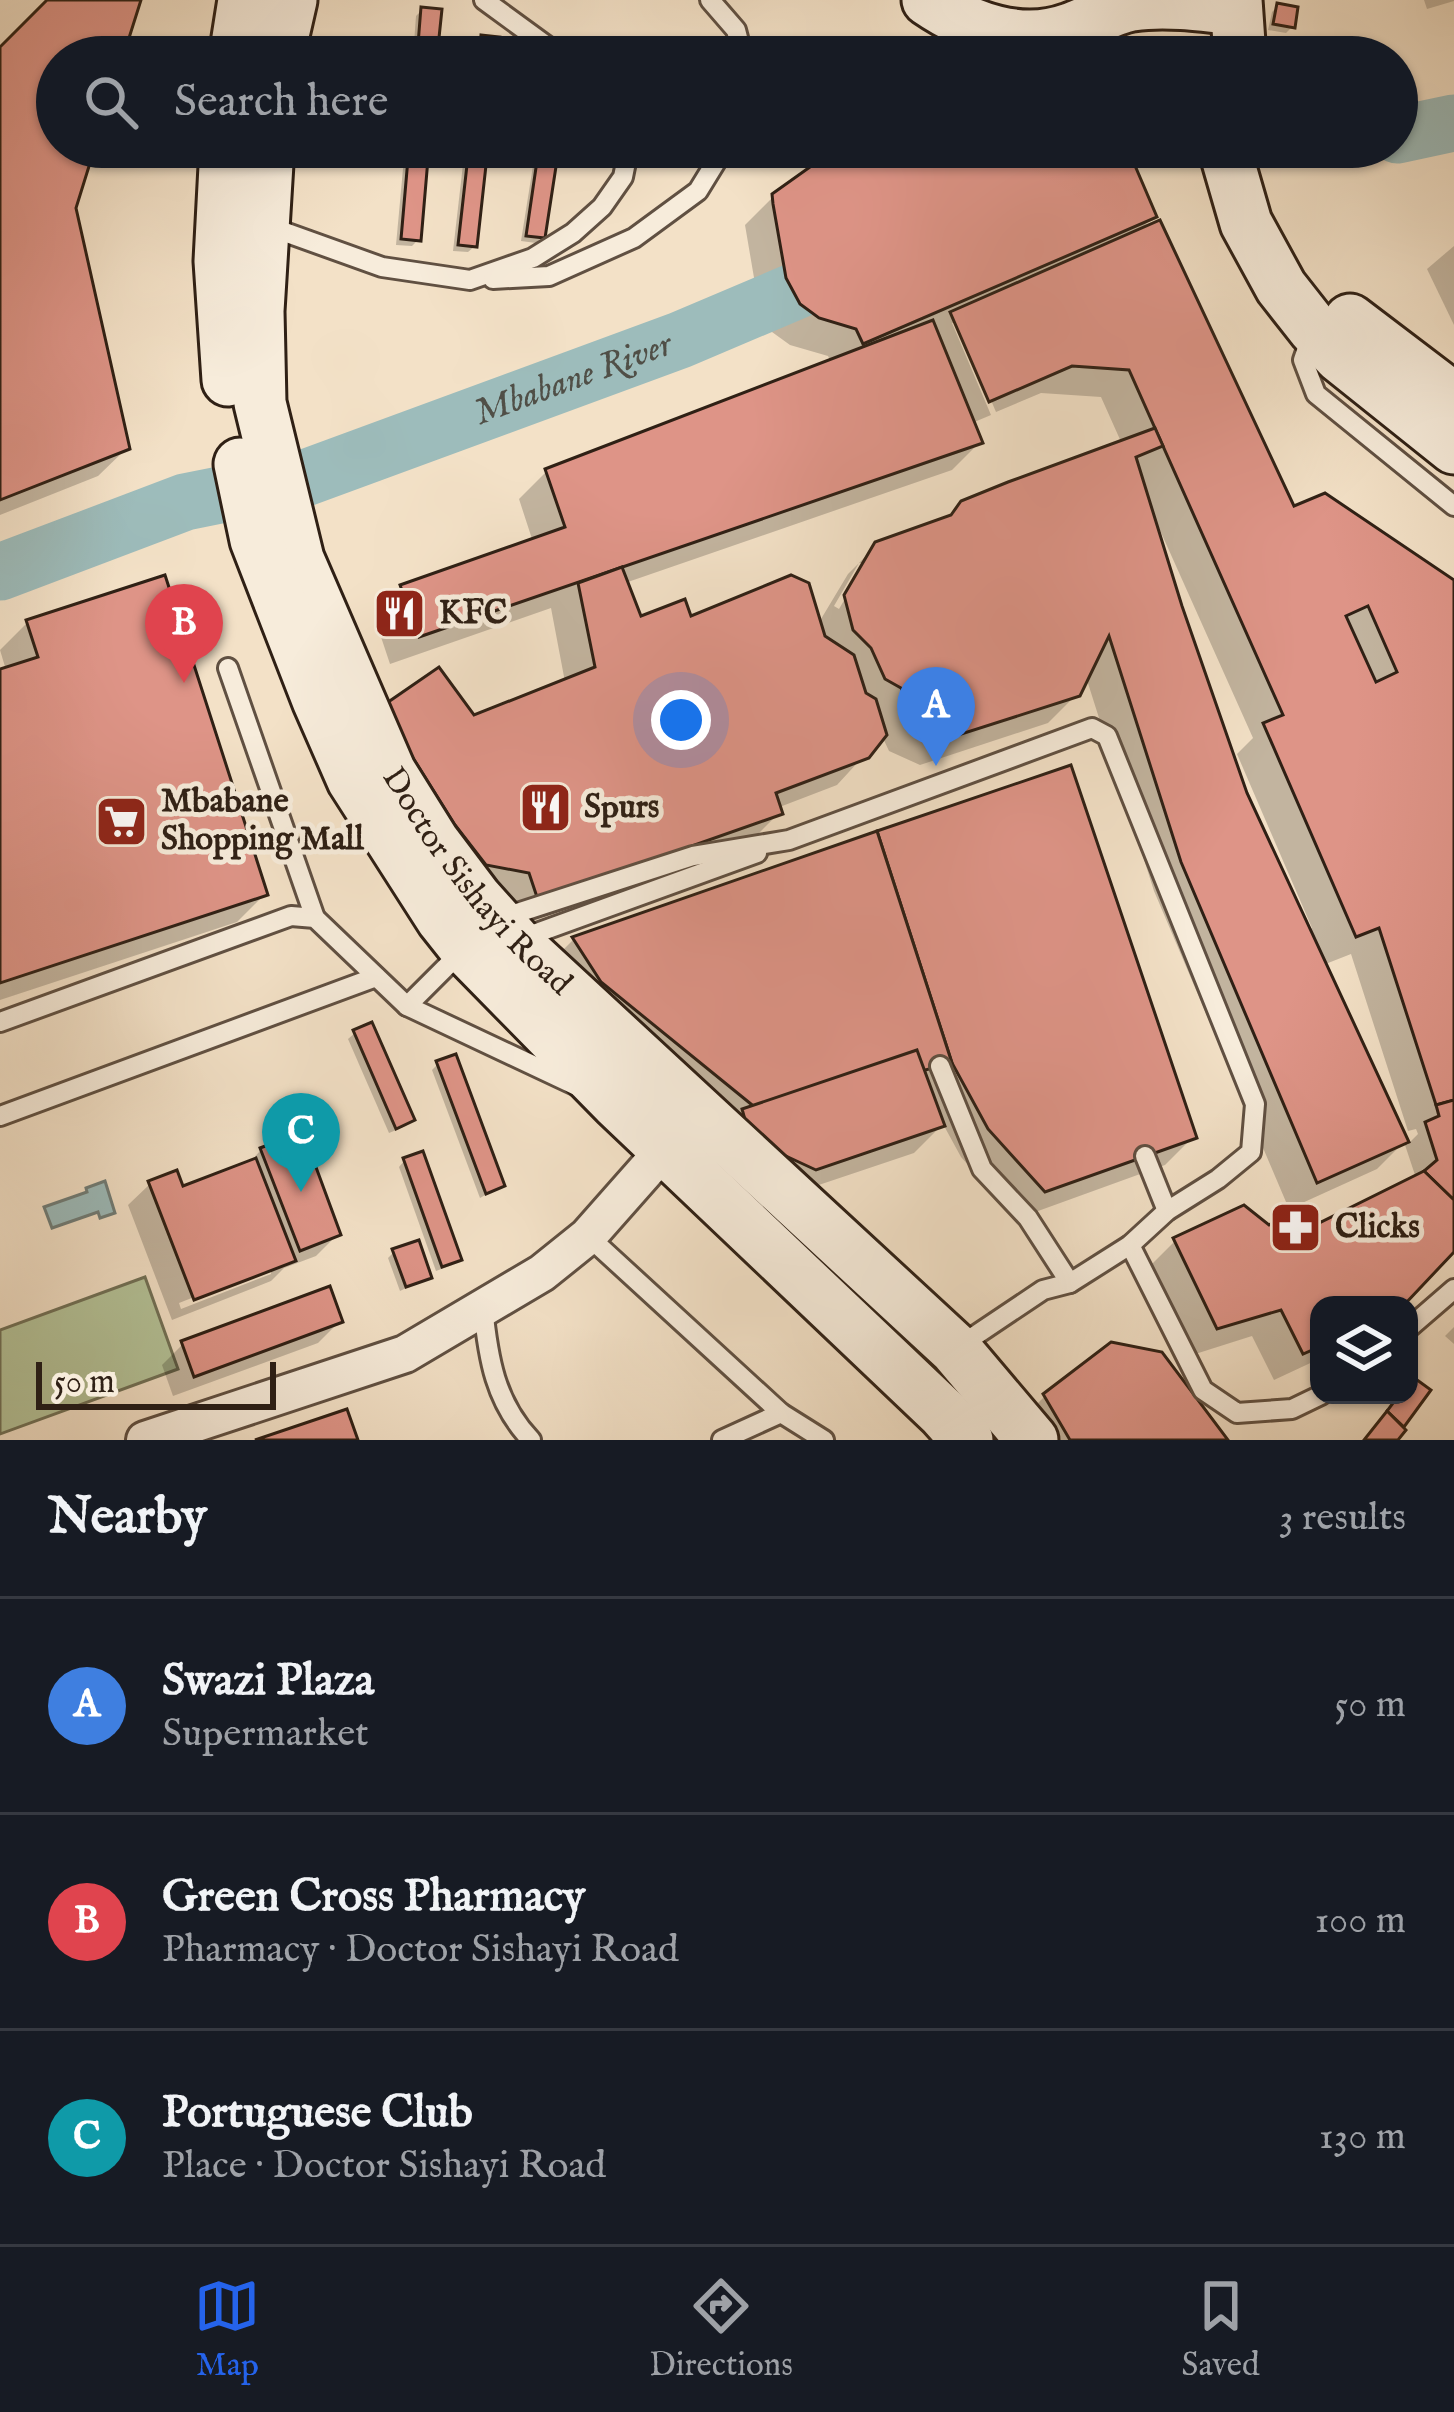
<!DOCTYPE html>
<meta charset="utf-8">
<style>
:root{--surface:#171b24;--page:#242831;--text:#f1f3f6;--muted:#9ea1a6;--line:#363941;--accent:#2563eb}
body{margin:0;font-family:"IM FELL English",serif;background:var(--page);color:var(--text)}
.controls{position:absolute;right:36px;bottom:36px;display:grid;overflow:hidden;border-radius:24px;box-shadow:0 3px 9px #0004}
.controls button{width:108px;height:108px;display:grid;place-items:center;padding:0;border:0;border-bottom:3px solid var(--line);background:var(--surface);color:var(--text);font:60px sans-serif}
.scale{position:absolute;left:36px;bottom:30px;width:240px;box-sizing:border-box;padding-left:12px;border:6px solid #2f2015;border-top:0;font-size:33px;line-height:42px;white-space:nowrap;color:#2f2015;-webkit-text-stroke:9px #f7ecdb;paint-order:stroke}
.you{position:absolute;left:681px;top:720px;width:42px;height:42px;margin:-30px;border:9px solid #fff;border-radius:50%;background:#1a73e8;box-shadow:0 0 0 18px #1a73e833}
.badge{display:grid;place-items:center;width:78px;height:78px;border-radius:50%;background:var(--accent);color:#fff;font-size:39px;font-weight:700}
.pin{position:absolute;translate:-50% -99px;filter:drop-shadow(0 3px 6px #0008)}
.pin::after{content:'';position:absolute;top:63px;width:42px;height:36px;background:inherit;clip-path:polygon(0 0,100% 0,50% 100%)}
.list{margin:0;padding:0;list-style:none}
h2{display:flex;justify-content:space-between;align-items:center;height:156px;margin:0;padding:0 48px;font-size:51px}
h2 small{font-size:39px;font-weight:400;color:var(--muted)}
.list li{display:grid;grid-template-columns:78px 1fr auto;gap:36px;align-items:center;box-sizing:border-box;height:216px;padding:0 48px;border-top:3px solid var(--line)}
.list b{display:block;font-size:45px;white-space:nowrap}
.list p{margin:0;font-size:39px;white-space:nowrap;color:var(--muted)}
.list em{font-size:39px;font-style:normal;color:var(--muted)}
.icon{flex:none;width:66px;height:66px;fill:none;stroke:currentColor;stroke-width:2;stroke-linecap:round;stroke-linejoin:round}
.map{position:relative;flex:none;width:1454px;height:1440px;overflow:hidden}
.search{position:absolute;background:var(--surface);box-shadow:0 3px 9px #0004;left:36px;right:36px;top:36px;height:132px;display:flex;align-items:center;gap:30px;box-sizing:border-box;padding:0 42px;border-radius:66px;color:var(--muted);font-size:45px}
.sheet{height:804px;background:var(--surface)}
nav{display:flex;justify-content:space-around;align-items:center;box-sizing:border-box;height:168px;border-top:3px solid var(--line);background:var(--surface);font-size:33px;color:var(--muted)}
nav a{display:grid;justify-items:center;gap:6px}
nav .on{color:var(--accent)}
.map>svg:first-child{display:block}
</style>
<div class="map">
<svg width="1454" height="1440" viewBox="0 0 1454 1440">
<rect width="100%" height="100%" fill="#f3e1c7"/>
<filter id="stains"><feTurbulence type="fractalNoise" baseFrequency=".00167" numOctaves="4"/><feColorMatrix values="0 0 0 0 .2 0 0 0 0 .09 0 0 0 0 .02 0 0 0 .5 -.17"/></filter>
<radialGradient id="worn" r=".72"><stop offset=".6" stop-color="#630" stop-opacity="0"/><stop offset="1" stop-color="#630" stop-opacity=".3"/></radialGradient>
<polygon fill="#b5c49a" stroke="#727258" stroke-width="3" points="145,1277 178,1369 0,1434 0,1330"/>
<polygon fill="#9dbcbb" stroke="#717e79" stroke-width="3" points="105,1181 115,1213 100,1218 98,1212 52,1228 44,1207 87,1192 86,1188"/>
<g fill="#0003" fill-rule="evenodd">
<polygon points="51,0 138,0 120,57 57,57 57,147 92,147 73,208 127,448 98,476 0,515 0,51"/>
<polygon points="1424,0 1454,0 1454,1 1427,9"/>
<polygon points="1278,6 1292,27 1286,33 1268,30 1272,12"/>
<polygon points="422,10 434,57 413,57 416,16"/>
<polygon points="405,147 426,147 418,240 412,246 396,245"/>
<polygon points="465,147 485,147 475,246 468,252 453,251"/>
<polygon points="536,147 556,147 542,237 536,243 521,241"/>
<path d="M844,147L868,156L878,153L880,147H1124L1154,216L1138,232L1293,509L1454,583V1247L1400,1305H1319V1359L1274,1380L1252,1336L1189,1356L1147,1269L1175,1241L1321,1225L1416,1178L1404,1142L1377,1169L1289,1209L1154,891L1086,677L1077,694L1048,723L920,765L889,751L882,736L837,785L777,808L779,813L751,841L510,926L355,737L473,718L565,682L551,608L390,664L374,616L402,588L533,542L519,499L547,471L831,362L828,356L790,345L772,332L759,307L745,225L774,196ZM952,323H958L996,412L1041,393L1101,397L1122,444L947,520L877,545L848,574L818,624L639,619L625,583L952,470L980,442L972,423L991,415ZM1159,528L1253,738L1237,754L1312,928L1307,931L1244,794L1155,529ZM859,563H866L839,609L834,606ZM1351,954L1408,1131L1416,1129L1418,1134L1407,1145L1323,965Z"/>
<polygon points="1454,246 1454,325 1427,269"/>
<polygon points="27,623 265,894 237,922 0,1000 0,672 6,670 0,650"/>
<polygon points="574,939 1193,1137 1165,1165 1016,1219 961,1157 943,1124 914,1153 786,1196 546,967"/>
<polygon points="355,1033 412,1120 406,1126 389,1133 348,1039"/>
<polygon points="438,1064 501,1186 480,1198 432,1070"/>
<path d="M261,1150L338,1234L316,1256L284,1268L271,1281L172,1320L128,1205L150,1184L181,1190L248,1164ZM271,1267V1274L181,1309L179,1303Z"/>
<polygon points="405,1160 458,1259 452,1265 436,1271 399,1167"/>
<polygon points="394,1252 429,1277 400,1291 388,1258"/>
<polygon points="339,1322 318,1343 173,1396 162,1365 183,1344"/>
<polygon points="1454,1327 1454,1344 1445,1336"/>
<polygon points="1045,1396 1224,1440 1026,1440 1017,1424"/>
</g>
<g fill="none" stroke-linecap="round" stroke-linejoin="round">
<g stroke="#9dbcbb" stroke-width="57">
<polyline points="1397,135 1454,123"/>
<path id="s1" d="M0,572L185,502L305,478L680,340L864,262"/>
</g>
</g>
<g fill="#de9487" stroke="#2f2015" stroke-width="3" fill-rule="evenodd">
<polygon points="47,0 141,0 123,57 57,57 57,147 95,147 76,208 130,449 0,500 0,47"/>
<polygon points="1277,3 1298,7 1295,28 1273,24"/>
<polygon points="421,7 442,9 437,57 417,57"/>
<polygon points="481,35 500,37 498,57 479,57"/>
<polygon points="409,147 429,147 421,241 401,239"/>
<polygon points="469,147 488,147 477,247 458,245"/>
<polygon points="539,147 559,147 545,238 526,236"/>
<polygon points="838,147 856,147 868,153 885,147 1127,147 1157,217 863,344 856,329 819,318 800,304 786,278 773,204 772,194"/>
<path d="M1160,220L1294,506L1325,493L1454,580V1100L1436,1105L1379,928L1356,937L1263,723L1283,715L1129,370L1072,366L989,402L950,312ZM1368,606L1397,672L1376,682L1346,616Z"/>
<polygon points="933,320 983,443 419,637 400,585 565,527 545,469"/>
<polygon points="1155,428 1163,446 1136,457 1182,606 1247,793 1409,1142 1317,1183 1181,862 1109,636 1080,696 949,738 917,723 901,688 885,679 871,648 853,630 844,595 875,542 951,515 961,501 1008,482"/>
<polygon points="622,567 641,616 685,599 691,616 791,575 809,583 825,636 854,655 866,693 876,699 887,735 869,758 776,793 783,814 538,900 529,873 486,865 455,825 381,707 439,667 474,715 595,667 578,583"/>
<polygon points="165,575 268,895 0,983 0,669 38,657 26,620"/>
<polygon points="1071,765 1197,1138 1045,1192 988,1129 952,1063 877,831"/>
<polygon points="877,831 952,1063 762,1113 601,982 572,937"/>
<polygon points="372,1022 415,1120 396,1129 353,1030"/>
<polygon points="917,1050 945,1126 816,1170 775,1151 755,1155 742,1109"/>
<polygon points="456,1054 505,1186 486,1194 436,1061"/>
<polygon points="1454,1100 1454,1200 1424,1171 1437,1160 1425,1122 1439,1116 1436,1105"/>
<polygon points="303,1132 341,1235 300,1251 260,1148"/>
<polygon points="423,1151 462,1260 442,1267 403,1158"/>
<polygon points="256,1158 296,1261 194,1300 148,1181 177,1170 183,1186"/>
<polygon points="1424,1171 1454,1200 1454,1252 1404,1305 1319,1305 1319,1347 1303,1354 1281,1310 1217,1329 1173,1238 1244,1205 1269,1225 1293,1210 1321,1222"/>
<polygon points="419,1240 432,1278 406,1287 392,1249"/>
<polygon points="330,1286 343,1322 194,1377 181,1341"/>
<polygon points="1111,1342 1162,1352 1228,1440 1070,1440 1043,1394"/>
<polygon points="1413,1377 1431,1390 1404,1427 1387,1411 1399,1395 1409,1395"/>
<polygon points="347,1409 358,1440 255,1440"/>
<polygon points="1387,1411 1406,1430 1398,1440 1364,1440"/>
</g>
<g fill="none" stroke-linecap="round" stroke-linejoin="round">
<defs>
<g id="lane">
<polyline points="484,0 562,57"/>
<polyline points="710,0 736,30 743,57"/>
<polyline points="265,225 382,267 470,280 533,258 573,233 602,207 623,177 629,147"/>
<polyline points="493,279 549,276 634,238 698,191 725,147"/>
<polyline points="1312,334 1303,360 1316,394 1454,506"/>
<polyline points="228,668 315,918"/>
<polyline points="502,918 693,856 789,840 1092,728 1107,736 1255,1104 1251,1152 1218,1179 1167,1211 1130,1245 1070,1283 1043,1290 958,1347"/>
<polyline points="522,946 534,934 757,853"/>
<polyline points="407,1006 463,950"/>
<polyline points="0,1022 291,916 315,918 407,1006 577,1086"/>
<polyline points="940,1066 982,1169 1028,1218 1070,1283"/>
<polyline points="0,1116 376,977"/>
<polyline points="1145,1156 1167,1211"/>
<polyline points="588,1236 781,1413 824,1440"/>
<polyline points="1130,1245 1203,1390 1237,1413 1292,1409 1321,1395"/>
<path d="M483,1307C488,1358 495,1402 531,1440"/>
<polyline points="1409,1328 1454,1289"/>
<polyline points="722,1440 781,1413"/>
</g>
<polyline id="street" points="145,1440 405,1354 542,1273 588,1236 679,1133"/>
<g id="secondary">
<path d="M928,0C969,28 1021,47 1070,29C1091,22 1110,9 1132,5C1164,0 1203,5 1236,9"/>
<polyline points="1236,0 1240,57"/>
<polyline points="235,57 244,0"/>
<polyline points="278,57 291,0"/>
<polyline points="226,147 220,261 228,380"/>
<path id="s2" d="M268,147L258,311L260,403L298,559L390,772L433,841L476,898L520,947L955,1349L1032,1440"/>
<polyline points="1224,147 1246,223 1281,287 1314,329 1339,356 1454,448"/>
<polyline points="1350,320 1454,399"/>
<polyline points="240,464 256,540 318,700 353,780 442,919 465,948 616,1102 943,1413 967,1440"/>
</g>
</defs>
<use href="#lane" stroke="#605042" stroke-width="24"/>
<use href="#street" stroke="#605042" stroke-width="42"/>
<use href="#secondary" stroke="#2f2015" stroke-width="57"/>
<use href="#lane" stroke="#f7ecdb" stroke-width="18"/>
<use href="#street" stroke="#f7ecdb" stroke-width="36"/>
<use href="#secondary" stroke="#f7ecdb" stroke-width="51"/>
</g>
<defs>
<symbol id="restaurant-square" viewBox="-11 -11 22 22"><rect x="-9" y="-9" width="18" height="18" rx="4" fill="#8f2418" stroke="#f7ecdb"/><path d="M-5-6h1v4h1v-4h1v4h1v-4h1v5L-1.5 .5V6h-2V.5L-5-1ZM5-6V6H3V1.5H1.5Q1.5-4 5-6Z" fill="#fff"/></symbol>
<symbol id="supermarket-square" viewBox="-11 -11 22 22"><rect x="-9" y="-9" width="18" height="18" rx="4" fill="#8f2418" stroke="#f7ecdb"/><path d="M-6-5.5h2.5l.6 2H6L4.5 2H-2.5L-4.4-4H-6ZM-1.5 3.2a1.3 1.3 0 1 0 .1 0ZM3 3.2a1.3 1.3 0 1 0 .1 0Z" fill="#fff"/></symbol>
<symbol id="pharmacy-square" viewBox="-11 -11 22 22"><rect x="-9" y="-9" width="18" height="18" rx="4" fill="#8f2418" stroke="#f7ecdb"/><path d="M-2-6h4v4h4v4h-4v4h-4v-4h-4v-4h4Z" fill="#fff"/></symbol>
</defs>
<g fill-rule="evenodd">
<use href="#restaurant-square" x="370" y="584" width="59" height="59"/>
<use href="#restaurant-square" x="516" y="778" width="59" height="59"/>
<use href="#supermarket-square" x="92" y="792" width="59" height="59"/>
<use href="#pharmacy-square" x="1266" y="1198" width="59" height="59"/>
</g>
<g text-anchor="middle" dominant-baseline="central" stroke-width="10" stroke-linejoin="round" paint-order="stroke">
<g font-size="33" font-weight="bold" fill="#2f2015" stroke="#f7ecdb" text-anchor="start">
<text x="439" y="614">KFC</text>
<text x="161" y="802">Mbabane<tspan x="161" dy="38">Shopping Mall</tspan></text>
<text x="584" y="808">Spurs</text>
<text x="1335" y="1228">Clicks</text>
</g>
<g font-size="33" fill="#2f2015" stroke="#f7ecdb">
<text stroke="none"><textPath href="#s2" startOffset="789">Doctor Sishayi Road</textPath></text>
</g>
<g font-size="36" font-style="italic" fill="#504f47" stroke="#f7ecdb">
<text stroke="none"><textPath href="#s1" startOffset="606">Mbabane River</textPath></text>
</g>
</g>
<rect width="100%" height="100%" filter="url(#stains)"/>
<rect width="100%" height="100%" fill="url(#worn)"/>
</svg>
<div class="controls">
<button><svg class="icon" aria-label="layers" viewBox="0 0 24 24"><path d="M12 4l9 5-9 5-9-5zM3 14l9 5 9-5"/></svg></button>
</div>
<div class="scale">50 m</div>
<div class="you"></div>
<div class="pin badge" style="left:936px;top:766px;background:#3f7fe0">A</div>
<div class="pin badge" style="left:184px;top:683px;background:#e0444e">B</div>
<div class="pin badge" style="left:301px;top:1192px;background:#0f9aa8">C</div>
<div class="search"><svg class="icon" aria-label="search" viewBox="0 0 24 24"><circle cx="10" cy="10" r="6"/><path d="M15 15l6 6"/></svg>Search here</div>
</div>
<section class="sheet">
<h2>Nearby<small>3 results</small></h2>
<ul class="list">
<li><span class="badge" style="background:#3f7fe0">A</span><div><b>Swazi Plaza</b><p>Supermarket</p></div><em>50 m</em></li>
<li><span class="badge" style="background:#e0444e">B</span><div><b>Green Cross Pharmacy</b><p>Pharmacy · Doctor Sishayi Road</p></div><em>100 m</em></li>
<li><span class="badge" style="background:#0f9aa8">C</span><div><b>Portuguese Club</b><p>Place · Doctor Sishayi Road</p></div><em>130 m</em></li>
</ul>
</section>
<nav>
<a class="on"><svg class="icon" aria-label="map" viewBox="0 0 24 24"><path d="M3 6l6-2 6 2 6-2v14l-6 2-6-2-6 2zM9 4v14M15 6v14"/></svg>Map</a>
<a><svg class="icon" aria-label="directions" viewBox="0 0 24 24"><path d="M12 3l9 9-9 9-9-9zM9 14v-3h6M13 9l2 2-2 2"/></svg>Directions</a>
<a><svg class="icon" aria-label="saved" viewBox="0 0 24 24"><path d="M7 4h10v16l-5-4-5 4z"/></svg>Saved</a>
</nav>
